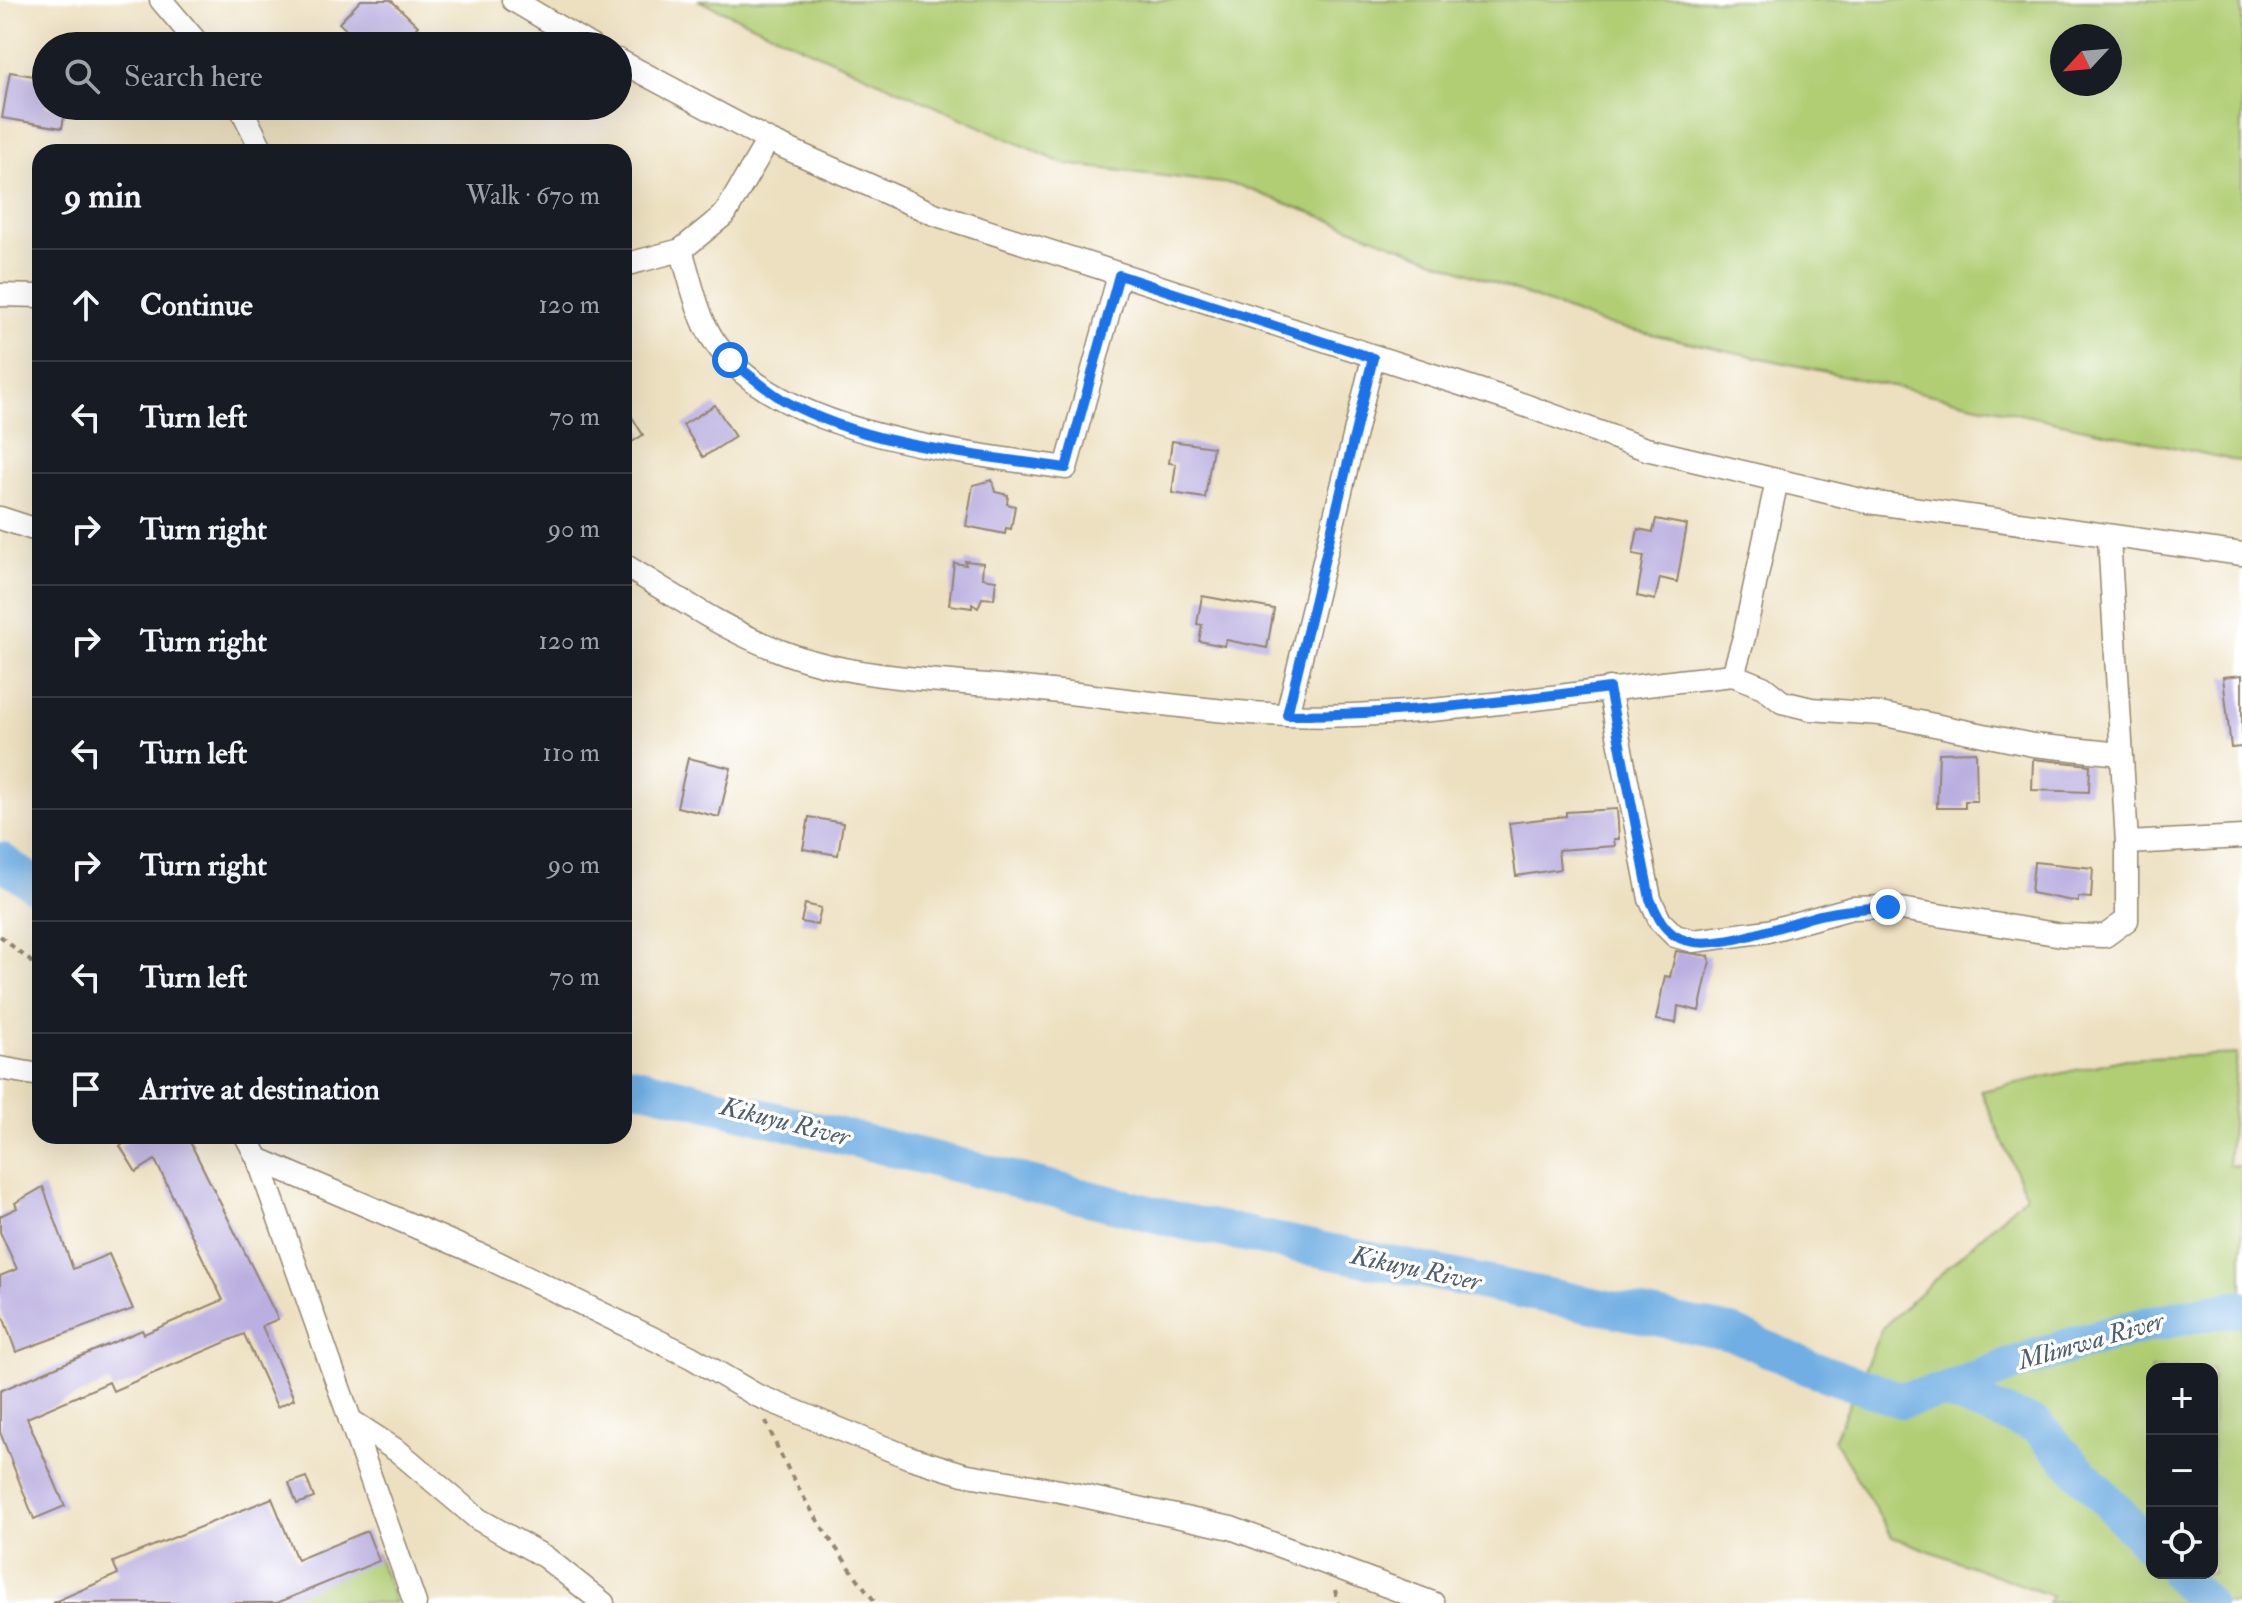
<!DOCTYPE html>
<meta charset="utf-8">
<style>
:root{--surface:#171b24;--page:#20242c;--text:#f1f3f6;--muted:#9ea1a6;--line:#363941}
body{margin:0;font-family:"IM FELL Double Pica",serif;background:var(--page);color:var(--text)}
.controls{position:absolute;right:24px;bottom:24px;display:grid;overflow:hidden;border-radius:16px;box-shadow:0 8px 32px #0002}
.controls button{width:72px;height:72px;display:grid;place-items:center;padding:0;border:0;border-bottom:2px solid var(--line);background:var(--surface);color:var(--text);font:40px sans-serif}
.compass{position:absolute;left:2050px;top:24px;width:72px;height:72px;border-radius:50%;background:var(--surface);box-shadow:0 8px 32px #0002;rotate:244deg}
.stop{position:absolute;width:24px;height:24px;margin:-18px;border:6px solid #1a73e8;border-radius:50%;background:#fff}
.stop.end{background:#1a73e8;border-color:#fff;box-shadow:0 2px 8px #0008}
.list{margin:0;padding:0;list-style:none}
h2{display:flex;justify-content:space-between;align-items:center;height:104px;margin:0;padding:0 32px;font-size:34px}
h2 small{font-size:26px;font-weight:400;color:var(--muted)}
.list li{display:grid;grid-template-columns:52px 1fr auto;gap:24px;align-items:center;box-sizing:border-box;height:112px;padding:0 32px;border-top:2px solid var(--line)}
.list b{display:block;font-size:30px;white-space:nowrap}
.list em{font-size:26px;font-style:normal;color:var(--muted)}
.icon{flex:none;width:44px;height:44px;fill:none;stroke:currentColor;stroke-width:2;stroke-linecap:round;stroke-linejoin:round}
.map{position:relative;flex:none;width:2242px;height:1603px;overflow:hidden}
.search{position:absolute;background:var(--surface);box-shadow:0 8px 32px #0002;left:32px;top:32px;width:600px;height:88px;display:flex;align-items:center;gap:20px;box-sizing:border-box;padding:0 28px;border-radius:44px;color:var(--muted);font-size:30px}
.panel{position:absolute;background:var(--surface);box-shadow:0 8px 32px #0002;left:32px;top:144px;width:600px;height:1000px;border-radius:24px}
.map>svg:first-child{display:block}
</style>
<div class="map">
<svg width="2242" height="1603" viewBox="0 0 2242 1603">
<rect width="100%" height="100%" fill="#fff"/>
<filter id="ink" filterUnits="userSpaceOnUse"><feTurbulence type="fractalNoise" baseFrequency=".0125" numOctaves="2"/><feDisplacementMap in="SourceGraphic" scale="16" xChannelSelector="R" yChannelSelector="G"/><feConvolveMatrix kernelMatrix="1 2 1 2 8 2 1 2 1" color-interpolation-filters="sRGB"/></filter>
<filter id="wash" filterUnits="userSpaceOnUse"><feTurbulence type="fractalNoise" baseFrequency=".006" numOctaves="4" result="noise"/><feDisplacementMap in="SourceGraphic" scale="32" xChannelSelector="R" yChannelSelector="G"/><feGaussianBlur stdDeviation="1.8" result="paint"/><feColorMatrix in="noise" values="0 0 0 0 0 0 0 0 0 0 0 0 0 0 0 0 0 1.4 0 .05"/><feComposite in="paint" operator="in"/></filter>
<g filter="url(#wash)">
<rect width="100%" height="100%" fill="#ede0c0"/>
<g fill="#b1ce75" stroke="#767c4a" stroke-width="2" fill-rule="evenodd">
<path d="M698,0H2242V462L1600,323L1238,185L1064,164ZM2110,36V84H2062V36Z"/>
<path d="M2237,1054L2228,1165L2242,1167V1603H2048L2052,1596L1892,1537L1834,1440L1882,1328L2026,1195L1981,1091L2126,1059ZM2152,1369H2212V1573H2152Z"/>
<polygon points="377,1554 395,1603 248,1603"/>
</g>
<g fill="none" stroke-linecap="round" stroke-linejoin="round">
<g stroke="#70aee3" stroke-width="36">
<polyline points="0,860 40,888"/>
<polyline points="624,1082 1185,1222 1735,1334 1807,1367 1901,1400 1945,1391 2037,1426 2152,1548"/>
<path d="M1945,1391C2040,1352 2140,1320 2242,1308"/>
<polyline points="2177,1573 2206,1603"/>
</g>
</g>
<g id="blocks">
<g fill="#baafe0">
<polygon points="361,0 391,0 418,26 399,46 363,46 339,23"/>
<polygon points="10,72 46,78 46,106 66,106 62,128 2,118"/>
<polygon points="624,404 643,435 624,447"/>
<polygon points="715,405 735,437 703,457 683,425"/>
<polygon points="1172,441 1213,447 1205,498 1172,493 1176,464 1169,463"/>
<polygon points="992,480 995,492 1008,495 1007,504 1015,506 1011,529 1006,528 1005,534 966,526 973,485"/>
<polygon points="1656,519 1687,525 1677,582 1660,578 1655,600 1637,596 1644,556 1633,554 1638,529 1653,532"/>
<polygon points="965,561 983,563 982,578 996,580 994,599 982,598 978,608 972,604 972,608 949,605 954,563 966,565"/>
<polygon points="1202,596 1274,609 1267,648 1226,640 1224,646 1199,641 1202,625 1197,624"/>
<polygon points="2242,675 2242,747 2231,748 2223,677"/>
<polygon points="1976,752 1977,801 1965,801 1965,808 1937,808 1939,753"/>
<polygon points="688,758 731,768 719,817 677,807"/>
<polygon points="2033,759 2090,765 2089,792 2032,790"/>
<polygon points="1617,809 1619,839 1614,839 1615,846 1558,850 1560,869 1516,876 1509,823 1566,816 1566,812"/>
<polygon points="809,817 843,823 838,855 803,849"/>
<polygon points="2034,862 2093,868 2091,898 2078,897 2078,902 2031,893"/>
<polygon points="805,904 821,908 817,925 801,922"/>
<polygon points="1676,951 1709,956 1710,961 1699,1011 1678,1006 1676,1023 1656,1020 1665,976 1670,977"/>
<polygon points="136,1136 187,1136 278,1319 262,1326 294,1399 277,1407 244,1334 113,1391 109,1382 27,1418 65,1506 34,1519 0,1432 0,1391 142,1330 144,1334 223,1300 155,1160 136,1172 120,1146"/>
<polygon points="43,1187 73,1269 109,1254 133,1309 16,1352 0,1308 0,1276 17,1269 0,1232 0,1216 17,1208 15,1203"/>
<polygon points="306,1477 314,1498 297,1504 289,1483"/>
<polygon points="272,1498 297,1560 367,1531 379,1561 277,1603 52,1603 118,1574 113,1562"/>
</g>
</g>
</g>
<g filter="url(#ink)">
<use href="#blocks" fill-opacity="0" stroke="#94856f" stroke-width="2"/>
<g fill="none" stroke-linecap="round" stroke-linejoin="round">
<defs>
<g id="minor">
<polyline points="161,0 200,46"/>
<polyline points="513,0 591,46"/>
<polyline points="618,60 768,140 934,214 1510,400 1646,449 1869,502 2242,554"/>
<polyline points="240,106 263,152"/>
<path d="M681,250C689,274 694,301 705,325C756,434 961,452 1066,468L1119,275"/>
<polyline points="624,265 681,250 725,214 768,140"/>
<polyline points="0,295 40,296"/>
<polyline points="0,518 40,531"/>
<polyline points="2109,537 2127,843 2242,837"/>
<path d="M624,565C675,596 726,631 783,652C857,680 943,680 1022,688C1130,698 1245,720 1353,715C1480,710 1607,688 1733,675L1763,687L1782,702L1811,709L1880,714L2033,745L2121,754"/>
<polyline points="1733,675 1744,637 1777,480"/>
<polyline points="1609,688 1650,899 1660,921 1675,936 1694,941 1768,931 1852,908 1888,907 2062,935 2105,936 2127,920 2127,843"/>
<polyline points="1287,715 1373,358"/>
<polyline points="0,1068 40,1075"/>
<polyline points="246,1136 258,1159 415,1603"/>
<polyline points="258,1159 488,1258 691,1357 756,1395 908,1457 963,1474 1060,1491 1231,1528 1433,1603"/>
<polyline points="350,1420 399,1452 478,1519 545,1557 603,1603"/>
</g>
</defs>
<use href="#minor" stroke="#94856f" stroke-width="25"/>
<g stroke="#94856f" stroke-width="4" stroke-dasharray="6 6" stroke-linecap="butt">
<polyline points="0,936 40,969"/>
<path d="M766,1421C792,1486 833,1547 876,1603"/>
<polyline points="1335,1590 1338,1603"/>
</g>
<use href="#minor" stroke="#fff" stroke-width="22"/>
</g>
</g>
<g fill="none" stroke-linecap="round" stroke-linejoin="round" filter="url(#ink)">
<path stroke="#1a73e8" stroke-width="10" d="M730,360C748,373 766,390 785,401C868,447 973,454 1066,468L1119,275L1373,358L1287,715C1395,715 1501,702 1609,688L1650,899C1656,912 1661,926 1674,935C1707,958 1785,923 1820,915C1843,910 1865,908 1888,907"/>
</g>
<g text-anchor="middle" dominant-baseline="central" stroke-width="7" stroke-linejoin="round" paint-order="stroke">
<g font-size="26" font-style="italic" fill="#505f6d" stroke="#fff">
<text transform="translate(785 1122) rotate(14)">Kikuyu River</text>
<text transform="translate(1416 1269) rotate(12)">Kikuyu River</text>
<text transform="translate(2091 1341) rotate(-16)">Mlimwa River</text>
</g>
</g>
</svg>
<div class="controls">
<button>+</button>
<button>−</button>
<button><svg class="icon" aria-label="locate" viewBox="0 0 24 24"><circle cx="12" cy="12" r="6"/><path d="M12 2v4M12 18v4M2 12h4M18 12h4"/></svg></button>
</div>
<svg class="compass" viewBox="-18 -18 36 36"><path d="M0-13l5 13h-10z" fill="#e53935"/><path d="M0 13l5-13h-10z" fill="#9ea1a6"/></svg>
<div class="stop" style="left:730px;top:360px"></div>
<div class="stop end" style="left:1888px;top:907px"></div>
<div class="search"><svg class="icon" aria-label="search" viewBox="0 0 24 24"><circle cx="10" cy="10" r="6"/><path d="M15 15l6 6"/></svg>Search here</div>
<section class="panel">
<h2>9 min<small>Walk · 670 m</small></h2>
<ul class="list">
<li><svg class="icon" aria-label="ahead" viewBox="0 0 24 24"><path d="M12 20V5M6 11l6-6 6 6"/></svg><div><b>Continue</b></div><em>120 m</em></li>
<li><svg class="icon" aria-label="left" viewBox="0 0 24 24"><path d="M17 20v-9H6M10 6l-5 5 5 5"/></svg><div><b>Turn left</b></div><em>70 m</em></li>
<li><svg class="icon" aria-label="right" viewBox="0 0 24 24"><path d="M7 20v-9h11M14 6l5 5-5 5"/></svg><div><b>Turn right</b></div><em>90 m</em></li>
<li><svg class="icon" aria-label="right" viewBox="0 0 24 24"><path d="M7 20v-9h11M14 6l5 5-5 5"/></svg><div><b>Turn right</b></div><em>120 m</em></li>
<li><svg class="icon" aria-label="left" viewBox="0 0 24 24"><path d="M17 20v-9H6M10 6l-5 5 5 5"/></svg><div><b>Turn left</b></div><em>110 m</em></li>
<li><svg class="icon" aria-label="right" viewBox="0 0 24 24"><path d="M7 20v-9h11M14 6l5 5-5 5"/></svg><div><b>Turn right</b></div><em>90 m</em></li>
<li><svg class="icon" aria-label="left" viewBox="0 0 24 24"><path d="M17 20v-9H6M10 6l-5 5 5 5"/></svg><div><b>Turn left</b></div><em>70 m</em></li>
<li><svg class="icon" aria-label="arrive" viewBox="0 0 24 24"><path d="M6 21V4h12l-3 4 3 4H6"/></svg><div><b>Arrive at destination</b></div></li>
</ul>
</section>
</div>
